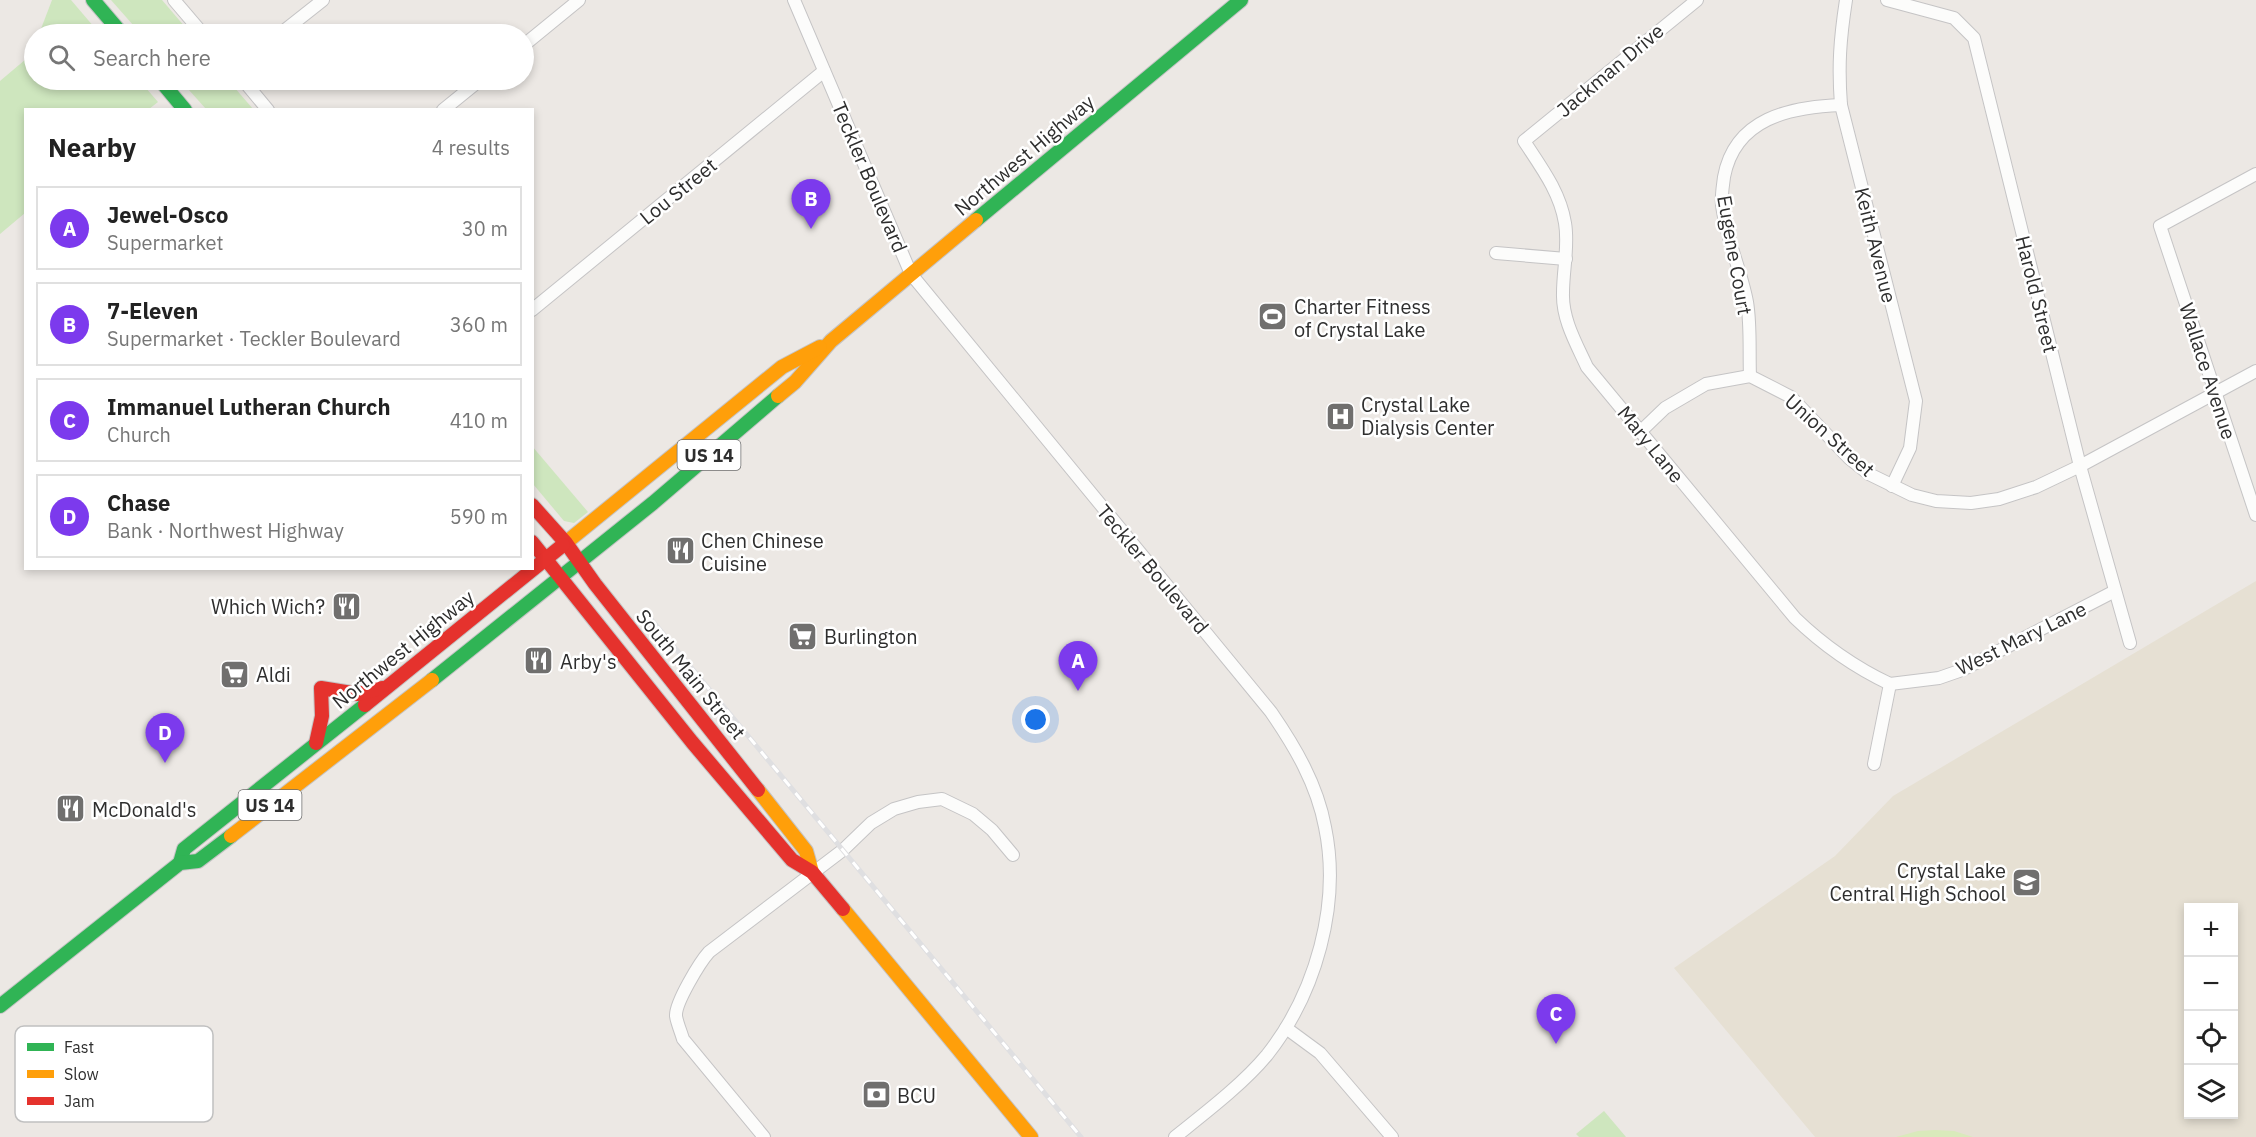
<!DOCTYPE html>
<meta charset="utf-8">
<style>
:root{--surface:#fff;--page:#f2f2f2;--text:#222;--muted:#767676;--line:#e0e0e0;--accent:#7c3aed}
body{margin:0;font-family:"IBM Plex Sans",sans-serif;background:var(--page);color:var(--text)}
.controls{position:absolute;right:18px;bottom:18px;display:grid;overflow:hidden;border-radius:0px;box-shadow:0 3px 9px #0003}
.controls button{width:54px;height:54px;display:grid;place-items:center;padding:0;border:0;border-bottom:2px solid var(--line);background:var(--surface);color:var(--text);font:30px sans-serif}
.you{position:absolute;left:1036px;top:720px;width:21px;height:21px;margin:-15px;border:4px solid #fff;border-radius:50%;background:#1a73e8;box-shadow:0 0 0 9px #1a73e833}
.badge{display:grid;place-items:center;width:39px;height:39px;border-radius:50%;background:var(--accent);color:#fff;font-size:20px;font-weight:700}
.pin{position:absolute;translate:-50% -50px;filter:drop-shadow(0 2px 3px #0008)}
.pin::after{content:'';position:absolute;top:32px;width:21px;height:18px;background:inherit;clip-path:polygon(0 0,100% 0,50% 100%)}
.list{margin:0;padding:0;list-style:none}
h2{display:flex;justify-content:space-between;align-items:center;height:78px;margin:0;padding:0 24px;font-size:26px}
h2 small{font-size:20px;font-weight:400;color:var(--muted)}
.list li{display:grid;grid-template-columns:39px 1fr auto;gap:18px;align-items:center;box-sizing:border-box;height:84px;margin:0 12px 12px;padding:0 12px;border:2px solid var(--line);border-radius:0px}
.list b{display:block;font-size:22px;white-space:nowrap}
.list p{margin:0;font-size:20px;white-space:nowrap;color:var(--muted)}
.list em{font-size:20px;font-style:normal;color:var(--muted)}
.icon{flex:none;width:33px;height:33px;fill:none;stroke:currentColor;stroke-width:2;stroke-linecap:round;stroke-linejoin:round}
.map{position:relative;flex:none;width:2256px;height:1137px;overflow:hidden}
.search{position:absolute;background:var(--surface);box-shadow:0 3px 9px #0003;left:24px;top:24px;width:510px;height:66px;display:flex;align-items:center;gap:15px;box-sizing:border-box;padding:0 21px;border-radius:33px;color:var(--muted);font-size:22px}
.panel{position:absolute;background:var(--surface);box-shadow:0 3px 9px #0003;left:24px;top:108px;width:510px;height:462px;border-radius:0px}
.map>svg:first-child{display:block}
</style>
<div class="map">
<svg width="2256" height="1137" viewBox="0 0 2256 1137">
<rect width="100%" height="100%" fill="#ece8e4"/>
<path fill="#e6e0d3" fill-rule="evenodd" d="M2256,581V1137H1815L1674,968L1835,856L1893,796ZM2188,908H2234V1114H2188Z"/>
<g fill="#cee6be">
<polygon points="52,0 71,0 100,34 39,34"/>
<polygon points="111,0 162,0 191,34 141,34"/>
<polygon points="34,47 34,80 139,80 158,102 149,109 26,110 25,213 0,234 0,81 32,54"/>
<polygon points="180,80 228,80 253,109 206,109"/>
<polygon points="532,446 588,512 574,523 564,521 533,484"/>
<polygon points="1604,1111 1626,1137 1579,1137 1576,1134"/>
</g>
<polygon fill="#d9eabb" points="1935,1130 1954,1131 1973,1137 1896,1137 1918,1131"/>
<g fill="none" stroke-linecap="round" stroke-linejoin="round">
<defs>
<g id="street">
<polyline points="174,0 203,34"/>
<path d="M794,0L911,274L1271,712C1295,747 1317,784 1325,827C1341,904 1316,993 1267,1055C1243,1084 1205,1113 1175,1137"/>
<path d="M1697,0L1524,141C1541,167 1560,192 1565,223C1569,246 1563,269 1563,293C1562,319 1576,343 1587,367L1795,618C1824,646 1854,667 1890,684"/>
<path d="M1846,0C1840,39 1838,66 1841,105L1916,401L1910,448L1892,486"/>
<polyline points="1887,0 1954,18 1974,38 2080,466 2130,643"/>
<polyline points="280,34 323,0"/>
<polyline points="524,45 579,0"/>
<polyline points="243,80 268,110"/>
<polyline points="443,110 480,80"/>
<polyline points="2256,174 2160,226 2256,515"/>
<polyline points="1496,253 1566,259"/>
<polyline points="532,310 824,71"/>
<path d="M1750,376C1749,352 1751,326 1747,302C1741,270 1726,238 1722,205C1721,196 1723,186 1724,177C1735,118 1790,107 1841,105"/>
<polyline points="1640,432 1665,408 1706,384 1750,376 1791,397 1849,458 1869,474 1912,495 1936,501 1971,503 1999,499 2036,487 2080,466 2256,371"/>
<polyline points="1890,684 1939,678 1962,670 2115,591"/>
<polyline points="1874,764 1890,684"/>
<polyline points="1286,1028 1320,1053 1392,1137"/>
<path d="M764,1137L683,1039C681,1032 677,1023 676,1016C675,1003 700,962 709,952L843,850L871,823L894,809L918,802L942,799L973,814L992,830L1013,855"/>
</g>
<g id="fast">
<polyline points="93,0 122,34"/>
<polyline points="160,80 185,110"/>
<polyline points="976,220 1241,0"/>
<polyline points="432,680 653,503 778,396"/>
<polyline points="180,863 184,849 365,705"/>
<polyline points="0,1006 180,863 198,861 231,836"/>
</g>
<g id="slow">
<polyline points="778,396 795,382 831,341 976,220"/>
<polyline points="563,545 782,367 820,347"/>
<polyline points="758,790 806,851 812,872"/>
<polyline points="231,836 432,680"/>
<polyline points="843,909 1031,1137"/>
</g>
<g id="jam">
<polyline points="532,505 566,543 595,584 758,790"/>
<polyline points="532,542 692,742 792,860 812,872 843,909"/>
<polyline points="365,705 563,545"/>
<polyline points="316,743 322,716 321,688 358,694 382,688"/>
</g>
</defs>
<use href="#street" stroke="#c5c4c5" stroke-width="14"/>
<use href="#fast" stroke="#c5c4c5" stroke-width="16"/>
<use href="#slow" stroke="#c5c4c5" stroke-width="16"/>
<use href="#jam" stroke="#c5c4c5" stroke-width="16"/>
<use href="#street" stroke="#fcfcfb" stroke-width="12"/>
<use href="#fast" stroke="#30b455" stroke-width="14"/>
<use href="#slow" stroke="#ff9f0a" stroke-width="14"/>
<use href="#jam" stroke="#e5322d" stroke-width="14"/>
<defs>
<polyline id="rail" points="646,613 1081,1137"/>
</defs>
<use href="#rail" stroke="#dfdfe1" stroke-width="5"/>
<use href="#rail" stroke="#fff" stroke-width="3" stroke-dasharray="9" stroke-linecap="butt"/>
</g>
<defs>
<symbol id="stadium-square" viewBox="-11 -11 22 22"><rect x="-9" y="-9" width="18" height="18" rx="4" fill="#706f6e" stroke="#fff"/><path d="M0-5a6.5 5 0 1 0 0 10a6.5 5 0 1 0 0-10ZM-3.5-1.8h7v3.6h-7Z" fill="#fff"/></symbol>
<symbol id="hospital-square" viewBox="-11 -11 22 22"><rect x="-9" y="-9" width="18" height="18" rx="4" fill="#706f6e" stroke="#fff"/><path d="M-5-5h3v3.5h4V-5h3V5h-3V1.5h-4V5h-3Z" fill="#fff"/></symbol>
<symbol id="restaurant-square" viewBox="-11 -11 22 22"><rect x="-9" y="-9" width="18" height="18" rx="4" fill="#706f6e" stroke="#fff"/><path d="M-5-6h1v4h1v-4h1v4h1v-4h1v5L-1.5 .5V6h-2V.5L-5-1ZM5-6V6H3V1.5H1.5Q1.5-4 5-6Z" fill="#fff"/></symbol>
<symbol id="supermarket-square" viewBox="-11 -11 22 22"><rect x="-9" y="-9" width="18" height="18" rx="4" fill="#706f6e" stroke="#fff"/><path d="M-6-5.5h2.5l.6 2H6L4.5 2H-2.5L-4.4-4H-6ZM-1.5 3.2a1.3 1.3 0 1 0 .1 0ZM3 3.2a1.3 1.3 0 1 0 .1 0Z" fill="#fff"/></symbol>
<symbol id="school-square" viewBox="-11 -11 22 22"><rect x="-9" y="-9" width="18" height="18" rx="4" fill="#706f6e" stroke="#fff"/><path d="M0-5L7-2L0 1L-7-2ZM-4 1L0 2.5L4 1V4Q0 6-4 4Z" fill="#fff"/></symbol>
<symbol id="bank-square" viewBox="-11 -11 22 22"><rect x="-9" y="-9" width="18" height="18" rx="4" fill="#706f6e" stroke="#fff"/><path d="M-6-4H6V4H-6ZM0-2.3a2.3 2.3 0 1 0 0 4.6a2.3 2.3 0 1 0 0-4.6Z" fill="#fff"/></symbol>
</defs>
<g fill-rule="evenodd">
<use href="#stadium-square" x="1256" y="300" width="33" height="33"/>
<use href="#hospital-square" x="1324" y="400" width="33" height="33"/>
<use href="#restaurant-square" x="664" y="534" width="33" height="33"/>
<use href="#restaurant-square" x="330" y="590" width="33" height="33"/>
<use href="#supermarket-square" x="786" y="620" width="33" height="33"/>
<use href="#restaurant-square" x="522" y="644" width="33" height="33"/>
<use href="#supermarket-square" x="218" y="658" width="33" height="33"/>
<use href="#restaurant-square" x="54" y="792" width="33" height="33"/>
<use href="#school-square" x="2010" y="866" width="33" height="33"/>
<use href="#bank-square" x="860" y="1078" width="33" height="33"/>
</g>
<g text-anchor="middle" dominant-baseline="central" stroke-width="5" stroke-linejoin="round" paint-order="stroke">
<g fill="#fff" stroke="#6d6d6d" stroke-width="1.5">
<rect x="677.5" y="440" width="63" height="30" rx="4.5"/>
<rect x="238.5" y="790" width="63" height="30" rx="4.5"/>
</g>
<g font-size="18" font-weight="bold" fill="#2e2e2e">
<text x="709" y="455">US 14</text>
<text x="270" y="805">US 14</text>
</g>
<g font-size="20" fill="#2e2e2e" stroke="#fff">
<text transform="translate(1610 70) rotate(-40)">Jackman Drive</text>
<text transform="translate(1024 155) rotate(-40)">Northwest Highway</text>
<text transform="translate(870 177) rotate(67)">Teckler Boulevard</text>
<text transform="translate(678 191) rotate(-39)">Lou Street</text>
<text transform="translate(1876 245) rotate(76)">Keith Avenue</text>
<text transform="translate(1735 255) rotate(80)">Eugene Court</text>
<text transform="translate(2037 294) rotate(76)">Harold Street</text>
<text transform="translate(2208 371) rotate(72)">Wallace Avenue</text>
<text transform="translate(1830 435) rotate(42)">Union Street</text>
<text transform="translate(1651 444) rotate(51)">Mary Lane</text>
<text transform="translate(1153 569) rotate(50)">Teckler Boulevard</text>
<text transform="translate(2021 638) rotate(-26)">West Mary Lane</text>
<text transform="translate(403 649) rotate(-39)">Northwest Highway</text>
<text transform="translate(691 674) rotate(51)">South Main Street</text>
</g>
<g font-size="20" fill="#2e2e2e" stroke="#fff" text-anchor="start">
<text x="1294" y="306">Charter Fitness<tspan x="1294" dy="23">of Crystal Lake</tspan></text>
<text x="1361" y="404">Crystal Lake<tspan x="1361" dy="23">Dialysis Center</tspan></text>
<text x="701" y="540">Chen Chinese<tspan x="701" dy="23">Cuisine</tspan></text>
<text x="325" y="606" text-anchor="end">Which Wich?</text>
<text x="824" y="636">Burlington</text>
<text x="560" y="661">Arby's</text>
<text x="256" y="674">Aldi</text>
<text x="92" y="809">McDonald's</text>
<text x="2006" y="870" text-anchor="end">Crystal Lake<tspan x="2006" dy="23">Central High School</tspan></text>
<text x="897" y="1095">BCU</text>
</g>
</g>
<rect x="15" y="1026" width="198" height="96" rx="9" fill="#fff" stroke="#c0c0c0" stroke-width="1.5"/>
<rect x="27" y="1043" width="27" height="8" fill="#30b455"/>
<rect x="27" y="1070" width="27" height="8" fill="#ff9f0a"/>
<rect x="27" y="1097" width="27" height="8" fill="#e5322d"/>
<g font-size="16" fill="#2e2e2e">
<text x="64" y="1053">Fast</text>
<text x="64" y="1080">Slow</text>
<text x="64" y="1107">Jam</text>
</g>
</svg>
<div class="controls">
<button>+</button>
<button>−</button>
<button><svg class="icon" aria-label="locate" viewBox="0 0 24 24"><circle cx="12" cy="12" r="6"/><path d="M12 2v4M12 18v4M2 12h4M18 12h4"/></svg></button>
<button><svg class="icon" aria-label="layers" viewBox="0 0 24 24"><path d="M12 4l9 5-9 5-9-5zM3 14l9 5 9-5"/></svg></button>
</div>
<div class="you"></div>
<div class="pin badge" style="left:1078px;top:691px">A</div>
<div class="pin badge" style="left:811px;top:229px">B</div>
<div class="pin badge" style="left:1556px;top:1044px">C</div>
<div class="pin badge" style="left:165px;top:763px">D</div>
<div class="search"><svg class="icon" aria-label="search" viewBox="0 0 24 24"><circle cx="10" cy="10" r="6"/><path d="M15 15l6 6"/></svg>Search here</div>
<section class="panel">
<h2>Nearby<small>4 results</small></h2>
<ul class="list">
<li><span class="badge">A</span><div><b>Jewel-Osco</b><p>Supermarket</p></div><em>30 m</em></li>
<li><span class="badge">B</span><div><b>7-Eleven</b><p>Supermarket · Teckler Boulevard</p></div><em>360 m</em></li>
<li><span class="badge">C</span><div><b>Immanuel Lutheran Church</b><p>Church</p></div><em>410 m</em></li>
<li><span class="badge">D</span><div><b>Chase</b><p>Bank · Northwest Highway</p></div><em>590 m</em></li>
</ul>
</section>
</div>
